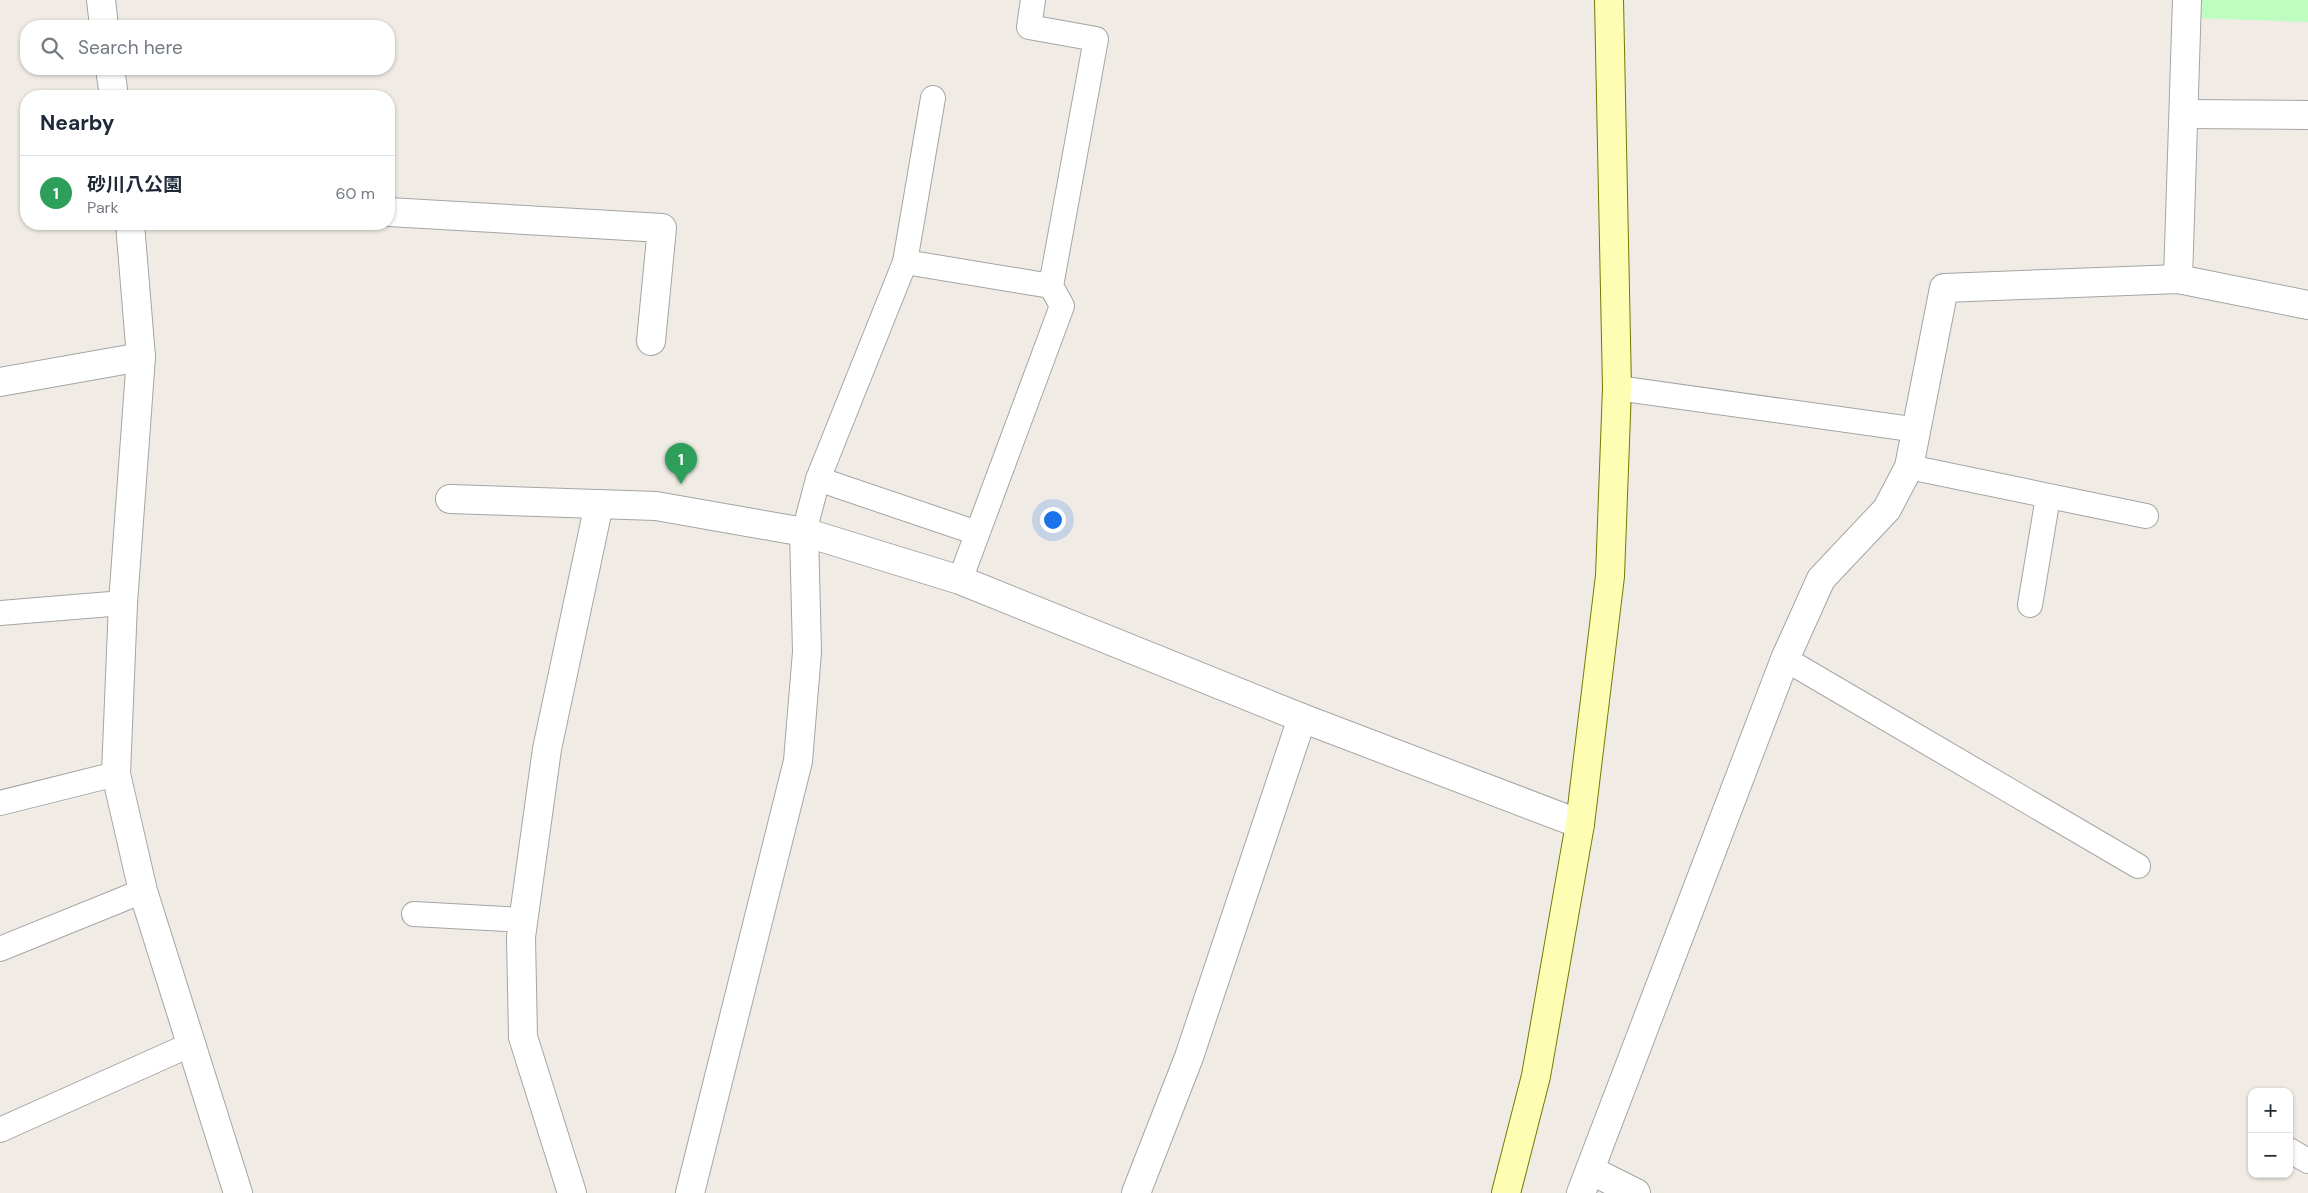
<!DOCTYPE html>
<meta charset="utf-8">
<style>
:root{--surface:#fff;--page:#f2f2f3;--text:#1f2937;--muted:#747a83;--line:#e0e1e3;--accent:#cd0007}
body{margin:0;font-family:"DM Sans","Noto Sans JP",sans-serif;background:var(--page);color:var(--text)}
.controls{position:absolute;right:15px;bottom:15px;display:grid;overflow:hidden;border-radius:10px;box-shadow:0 1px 4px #0004}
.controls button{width:45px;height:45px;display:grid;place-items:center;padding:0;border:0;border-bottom:1px solid var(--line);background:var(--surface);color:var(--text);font:25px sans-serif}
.you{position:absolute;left:1052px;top:519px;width:18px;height:18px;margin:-12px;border:4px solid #fff;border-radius:50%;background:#1a73e8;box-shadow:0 0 0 8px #1a73e833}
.badge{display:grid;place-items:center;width:32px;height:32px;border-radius:50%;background:var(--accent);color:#fff;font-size:16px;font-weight:700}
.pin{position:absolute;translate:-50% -41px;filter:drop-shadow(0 1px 2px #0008)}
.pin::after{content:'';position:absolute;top:26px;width:18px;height:15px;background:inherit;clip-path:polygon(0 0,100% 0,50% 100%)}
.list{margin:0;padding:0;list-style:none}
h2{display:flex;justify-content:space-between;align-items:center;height:65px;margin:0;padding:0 20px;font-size:21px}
h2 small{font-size:16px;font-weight:400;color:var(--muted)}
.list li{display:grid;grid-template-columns:32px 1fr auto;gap:15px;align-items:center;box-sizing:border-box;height:75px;padding:0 20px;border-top:1px solid var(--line)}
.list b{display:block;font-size:19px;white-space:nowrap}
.list p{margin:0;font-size:16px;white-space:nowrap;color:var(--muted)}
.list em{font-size:16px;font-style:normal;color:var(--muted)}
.icon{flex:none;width:28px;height:28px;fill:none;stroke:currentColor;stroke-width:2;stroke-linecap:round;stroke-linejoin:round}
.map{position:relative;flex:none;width:2308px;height:1193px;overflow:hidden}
.search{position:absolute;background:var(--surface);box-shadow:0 1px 4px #0004;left:20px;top:20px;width:375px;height:55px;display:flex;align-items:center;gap:12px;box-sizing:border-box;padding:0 18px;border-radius:20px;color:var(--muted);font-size:19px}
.panel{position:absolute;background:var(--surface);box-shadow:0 1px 4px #0004;left:20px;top:90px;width:375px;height:140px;border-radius:20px}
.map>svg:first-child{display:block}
</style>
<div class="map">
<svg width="2308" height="1193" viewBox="0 0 2308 1193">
<rect width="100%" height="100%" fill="#f0ebe4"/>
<polygon fill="#bdfdc0" points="2196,0 2308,0 2308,22 2196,18"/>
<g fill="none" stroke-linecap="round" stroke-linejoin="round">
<defs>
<g id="lane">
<polyline points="905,262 1051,286"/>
<polyline points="1617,388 1918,430"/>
<polyline points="1909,467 2146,516"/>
<polyline points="818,479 977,533"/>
<polyline points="804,532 818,479 905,262 933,98"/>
<polyline points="960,580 1062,306 1051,286 1096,39 1029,27 1033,0"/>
<polyline points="2030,605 2048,497"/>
<polyline points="0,613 123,603"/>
<polyline points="1785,659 2138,866"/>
<polyline points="0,803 116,774"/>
<polyline points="414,914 523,920"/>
<polyline points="0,949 143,891"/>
<polyline points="0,1130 192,1044"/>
<polyline points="2289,1150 2308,1161"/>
</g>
<g id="street">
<polyline points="101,0 104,26"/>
<polyline points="110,69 114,96"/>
<polyline points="2185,114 2308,115"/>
<polyline points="389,212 662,228 651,341"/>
<polyline points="130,224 141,357 123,603 116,774 143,891 238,1193"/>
<polyline points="2178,279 2187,0"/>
<polyline points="0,382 141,357"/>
<polyline points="450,499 656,506 804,532 960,580 1302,718 1580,824"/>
<polyline points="1590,1170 1636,1193"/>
<polyline points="572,1193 523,1037 521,937 547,749 599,504"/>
<polyline points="690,1193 798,761 807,652 804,532"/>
<polyline points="1136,1193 1189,1057 1302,718"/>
<polyline points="1581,1193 1785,659 1821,579 1887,509 1909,467 1944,288 2178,279 2308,305"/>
</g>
<polyline id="secondary" points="1506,1193 1536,1076 1580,824 1610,576 1617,388 1609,0"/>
</defs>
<use href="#lane" stroke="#a5a5a5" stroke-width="26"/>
<use href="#street" stroke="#a5a5a5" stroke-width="30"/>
<use href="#secondary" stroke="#717b00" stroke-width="30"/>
<use href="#lane" stroke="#fff" stroke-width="24"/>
<use href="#street" stroke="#fff" stroke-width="28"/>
<use href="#secondary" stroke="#fdfeb4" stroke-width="28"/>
</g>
</svg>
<div class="controls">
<button>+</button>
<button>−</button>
</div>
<div class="you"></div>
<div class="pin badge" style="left:681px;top:484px;background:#2e9e5b">1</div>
<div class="search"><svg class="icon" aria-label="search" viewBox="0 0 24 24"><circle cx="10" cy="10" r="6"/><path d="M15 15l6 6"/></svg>Search here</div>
<section class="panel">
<h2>Nearby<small></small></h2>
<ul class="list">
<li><span class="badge" style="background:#2e9e5b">1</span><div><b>砂川八公園</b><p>Park</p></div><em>60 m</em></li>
</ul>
</section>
</div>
